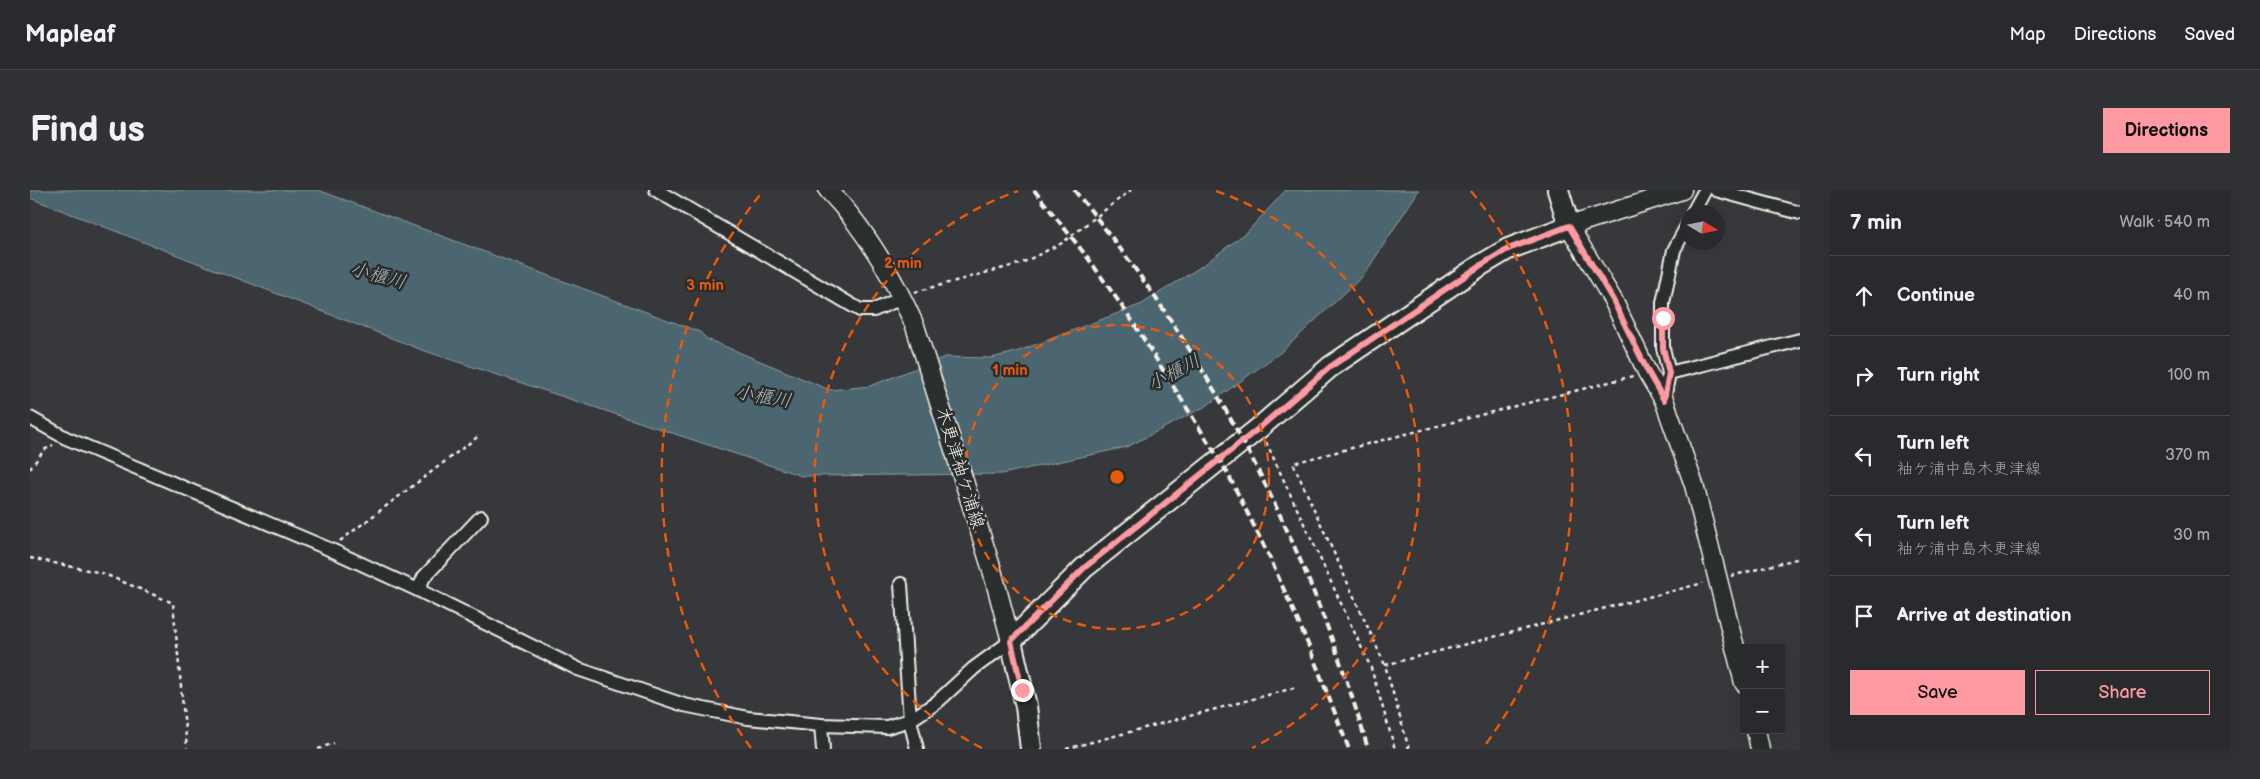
<!DOCTYPE html>
<meta charset="utf-8">
<style>
:root{--surface:#282a2d;--page:#303235;--text:#f1f3f6;--muted:#a5a7aa;--line:#444649;--accent:#ff9aa2}
body{margin:0;font-family:"Balsamiq Sans","Klee One",sans-serif;background:var(--page);color:var(--text)}
.controls{position:absolute;right:15px;bottom:15px;display:grid;overflow:hidden;border-radius:0px;box-shadow:0 5px 20px #0002}
.controls button{width:45px;height:45px;display:grid;place-items:center;padding:0;border:0;border-bottom:1px solid var(--line);background:var(--surface);color:var(--text);font:25px sans-serif}
.compass{position:absolute;left:1650px;top:15px;width:45px;height:45px;border-radius:50%;background:var(--surface);box-shadow:0 5px 20px #0002;rotate:100deg}
.stop{position:absolute;width:15px;height:15px;margin:-11px;border:4px solid #ff9aa2;border-radius:50%;background:#fff}
.stop.end{background:#ff9aa2;border-color:#fff;box-shadow:0 1px 5px #0008}
.list{margin:0;padding:0;list-style:none}
h2{display:flex;justify-content:space-between;align-items:center;height:65px;margin:0;padding:0 20px;font-size:21px}
h2 small{font-size:16px;font-weight:400;color:var(--muted)}
.list li{display:grid;grid-template-columns:32px 1fr auto;gap:15px;align-items:center;box-sizing:border-box;height:80px;padding:0 20px;border-top:1px solid var(--line)}
.list b{display:block;font-size:19px;white-space:nowrap}
.list p{margin:0;font-size:16px;white-space:nowrap;color:var(--muted)}
.list em{font-size:16px;font-style:normal;color:var(--muted)}
.actions{display:flex;gap:10px;padding:15px 20px}
.actions a{flex:1;padding:11px 0;border:1px solid var(--accent);border-radius:0px;text-align:center;font-size:18px;color:var(--accent)}
.actions .main{background:var(--accent);color:#111}
.icon{flex:none;width:28px;height:28px;fill:none;stroke:currentColor;stroke-width:2;stroke-linecap:round;stroke-linejoin:round}
.map{position:relative;flex:none;width:1770px;height:559px;overflow:hidden;border-radius:0px}
header{display:flex;align-items:center;gap:30px;box-sizing:border-box;height:70px;padding:0 25px;background:var(--surface);border-bottom:1px solid var(--line)}
header strong{font-size:24px}
nav{display:flex;gap:28px;margin-inline-start:auto;font-size:18px}
.intro{display:flex;align-items:center;justify-content:space-between;box-sizing:border-box;height:120px;padding:0 30px}
h1{margin:0;font-size:35px}
.button{padding:12px 22px;border-radius:0px;background:var(--accent);color:#111;font-size:18px;font-weight:700}
main{display:flex;gap:30px;padding:0 30px}
aside{flex:1;background:var(--surface);border-radius:0px;box-shadow:0 5px 20px #0002}
.map>svg:first-child{display:block}
</style>
<header>
<strong>Mapleaf</strong>
<nav><a>Map</a><a>Directions</a><a>Saved</a></nav>
</header>
<div class="intro"><h1>Find us</h1><a class="button">Directions</a></div>
<main>
<div class="map">
<svg width="1770" height="559" viewBox="0 0 1770 559">
<rect width="100%" height="100%" fill="#36383c"/>
<filter id="ink" filterUnits="userSpaceOnUse"><feTurbulence type="fractalNoise" baseFrequency=".02" numOctaves="2"/><feDisplacementMap in="SourceGraphic" scale="10" xChannelSelector="R" yChannelSelector="G"/><feConvolveMatrix kernelMatrix="1 2 1 2 8 2 1 2 1" color-interpolation-filters="sRGB"/></filter>
<g filter="url(#ink)">
<polygon fill="#4b6670" stroke="#8f9ea0" points="0,0 288,0 670,142 677,149 800,200 840,196 915,167 961,168 986,162 1112,114 1175,74 1218,41 1256,0 1389,0 1334,85 1251,162 1176,216 1097,257 972,284 772,286 392,160 0,8"/>
<g fill="none" stroke-linecap="round" stroke-linejoin="round">
<defs>
<g id="street">
<polyline points="626,0 830,120 844,120 872,108"/>
<polyline points="1686,0 1770,23"/>
<polyline points="1663,22 1675,0"/>
<polyline points="1639,183 1770,150"/>
<polyline points="1634,210 1639,183 1633,158 1633,113 1644,60 1658,34"/>
<polyline points="0,228 36,248 299,359 388,400 548,479 654,515 718,528 791,535 857,537 880,530 906,513 944,478 981,451"/>
<polyline points="871,394 880,530 887,559"/>
<polyline points="388,400 394,387 451,327"/>
<polyline points="791,535 793,559"/>
</g>
<g id="secondary">
<path d="M798,0C834,37 864,89 885,136L962,380L981,451"/>
<polyline points="1652,0 1539,36 1583,110 1617,182 1634,210 1664,295 1714,493"/>
<polyline points="1726,540 1730,559"/>
</g>
<polyline id="primary" points="1001,559 996,516 981,451 1054,378 1229,238 1300,177 1451,75 1478,59 1539,36 1528,0"/>
</defs>
<use href="#street" stroke="#f4f1e8" stroke-width="16"/>
<use href="#secondary" stroke="#f4f1e8" stroke-width="21"/>
<use href="#primary" stroke="#f4f1e8" stroke-width="24"/>
<g stroke="#f4f1e8" stroke-width="2.5" stroke-dasharray="4 4" stroke-linecap="butt">
<polyline points="885,102 992,73 1032,53 1101,0"/>
<polyline points="1236,252 1341,478 1365,559"/>
<polyline points="0,279 14,260 23,255"/>
<polyline points="310,351 450,245"/>
<polyline points="0,368 72,383 143,413 157,559"/>
<polyline points="1701,386 1770,368"/>
<polyline points="1355,475 1673,393"/>
<polyline points="288,559 304,553"/>
<polyline points="1036,559 1264,498"/>
<polyline points="1379,559 1355,475 1263,273 1603,186"/>
</g>
<use href="#street" stroke="#2a2d2e" stroke-width="12"/>
<use href="#secondary" stroke="#2a2d2e" stroke-width="18"/>
<use href="#primary" stroke="#2a2d2e" stroke-width="20"/>
<g stroke="#f4f1e8" stroke-width="4" stroke-dasharray="8 4" stroke-linecap="butt">
<polyline points="1004,0 1058,68 1101,129 1197,282 1239,366 1278,454 1319,559"/>
<path d="M1044,0C1180,164 1279,355 1338,559"/>
</g>
</g>
</g>
<g fill="none" stroke-linecap="round" stroke-linejoin="round" filter="url(#ink)">
<polyline stroke="#ff9aa2" stroke-width="6" points="992,500 981,451 1054,378 1229,238 1300,177 1451,75 1478,59 1539,36 1583,110 1618,182 1634,210 1639,183 1633,158 1633,128"/>
</g>
<g fill="none" stroke="#e8590c" stroke-width="2.5" stroke-dasharray="9 6">
<circle cx="1087" cy="287" r="152"/>
<path d="M952 558A303 303 0 0 1 988 1M1186 1A303 303 0 0 1 1222 558"/>
<path d="M721 558A455 455 0 0 1 733 1M1441 1A455 455 0 0 1 1453 558"/>
</g>
<g text-anchor="middle" dominant-baseline="central" stroke-width="5" stroke-linejoin="round" paint-order="stroke">
<g font-size="18" fill="#f4f1e8" stroke="#2a2d2e">
<text transform="translate(930 278) rotate(73)">木更津袖ケ浦線</text>
</g>
<g font-size="19" font-style="italic" fill="#b0b9b8" stroke="#2a2d2e">
<text transform="translate(348 86) rotate(15)">小櫃川</text>
<text transform="translate(1144 183) rotate(-28)">小櫃川</text>
<text transform="translate(733 207) rotate(10)">小櫃川</text>
</g>
</g>
<circle cx="1087" cy="287" r="8" fill="#e8590c" stroke="#2a2d2e" stroke-width="2.5"/>
<g font-size="15" text-anchor="middle" font-weight="bold" fill="#e8590c" stroke="#2a2d2e" stroke-width="5" stroke-linejoin="round" paint-order="stroke">
<text x="873" y="78">2 min</text>
<text x="675" y="100">3 min</text>
<text x="980" y="185">1 min</text>
</g>
</svg>
<div class="controls">
<button>+</button>
<button>−</button>
</div>
<svg class="compass" viewBox="-18 -18 36 36"><path d="M0-13l5 13h-10z" fill="#e53935"/><path d="M0 13l5-13h-10z" fill="#a5a7aa"/></svg>
<div class="stop" style="left:1633px;top:128px"></div>
<div class="stop end" style="left:992px;top:500px"></div>
</div>
<aside>
<h2>7 min<small>Walk · 540 m</small></h2>
<ul class="list">
<li><svg class="icon" aria-label="ahead" viewBox="0 0 24 24"><path d="M12 20V5M6 11l6-6 6 6"/></svg><div><b>Continue</b></div><em>40 m</em></li>
<li><svg class="icon" aria-label="right" viewBox="0 0 24 24"><path d="M7 20v-9h11M14 6l5 5-5 5"/></svg><div><b>Turn right</b></div><em>100 m</em></li>
<li><svg class="icon" aria-label="left" viewBox="0 0 24 24"><path d="M17 20v-9H6M10 6l-5 5 5 5"/></svg><div><b>Turn left</b><p>袖ケ浦中島木更津線</p></div><em>370 m</em></li>
<li><svg class="icon" aria-label="left" viewBox="0 0 24 24"><path d="M17 20v-9H6M10 6l-5 5 5 5"/></svg><div><b>Turn left</b><p>袖ケ浦中島木更津線</p></div><em>30 m</em></li>
<li><svg class="icon" aria-label="arrive" viewBox="0 0 24 24"><path d="M6 21V4h12l-3 4 3 4H6"/></svg><div><b>Arrive at destination</b></div></li>
</ul>
<div class="actions"><a class="main">Save</a><a>Share</a></div>
</aside>
</main>
